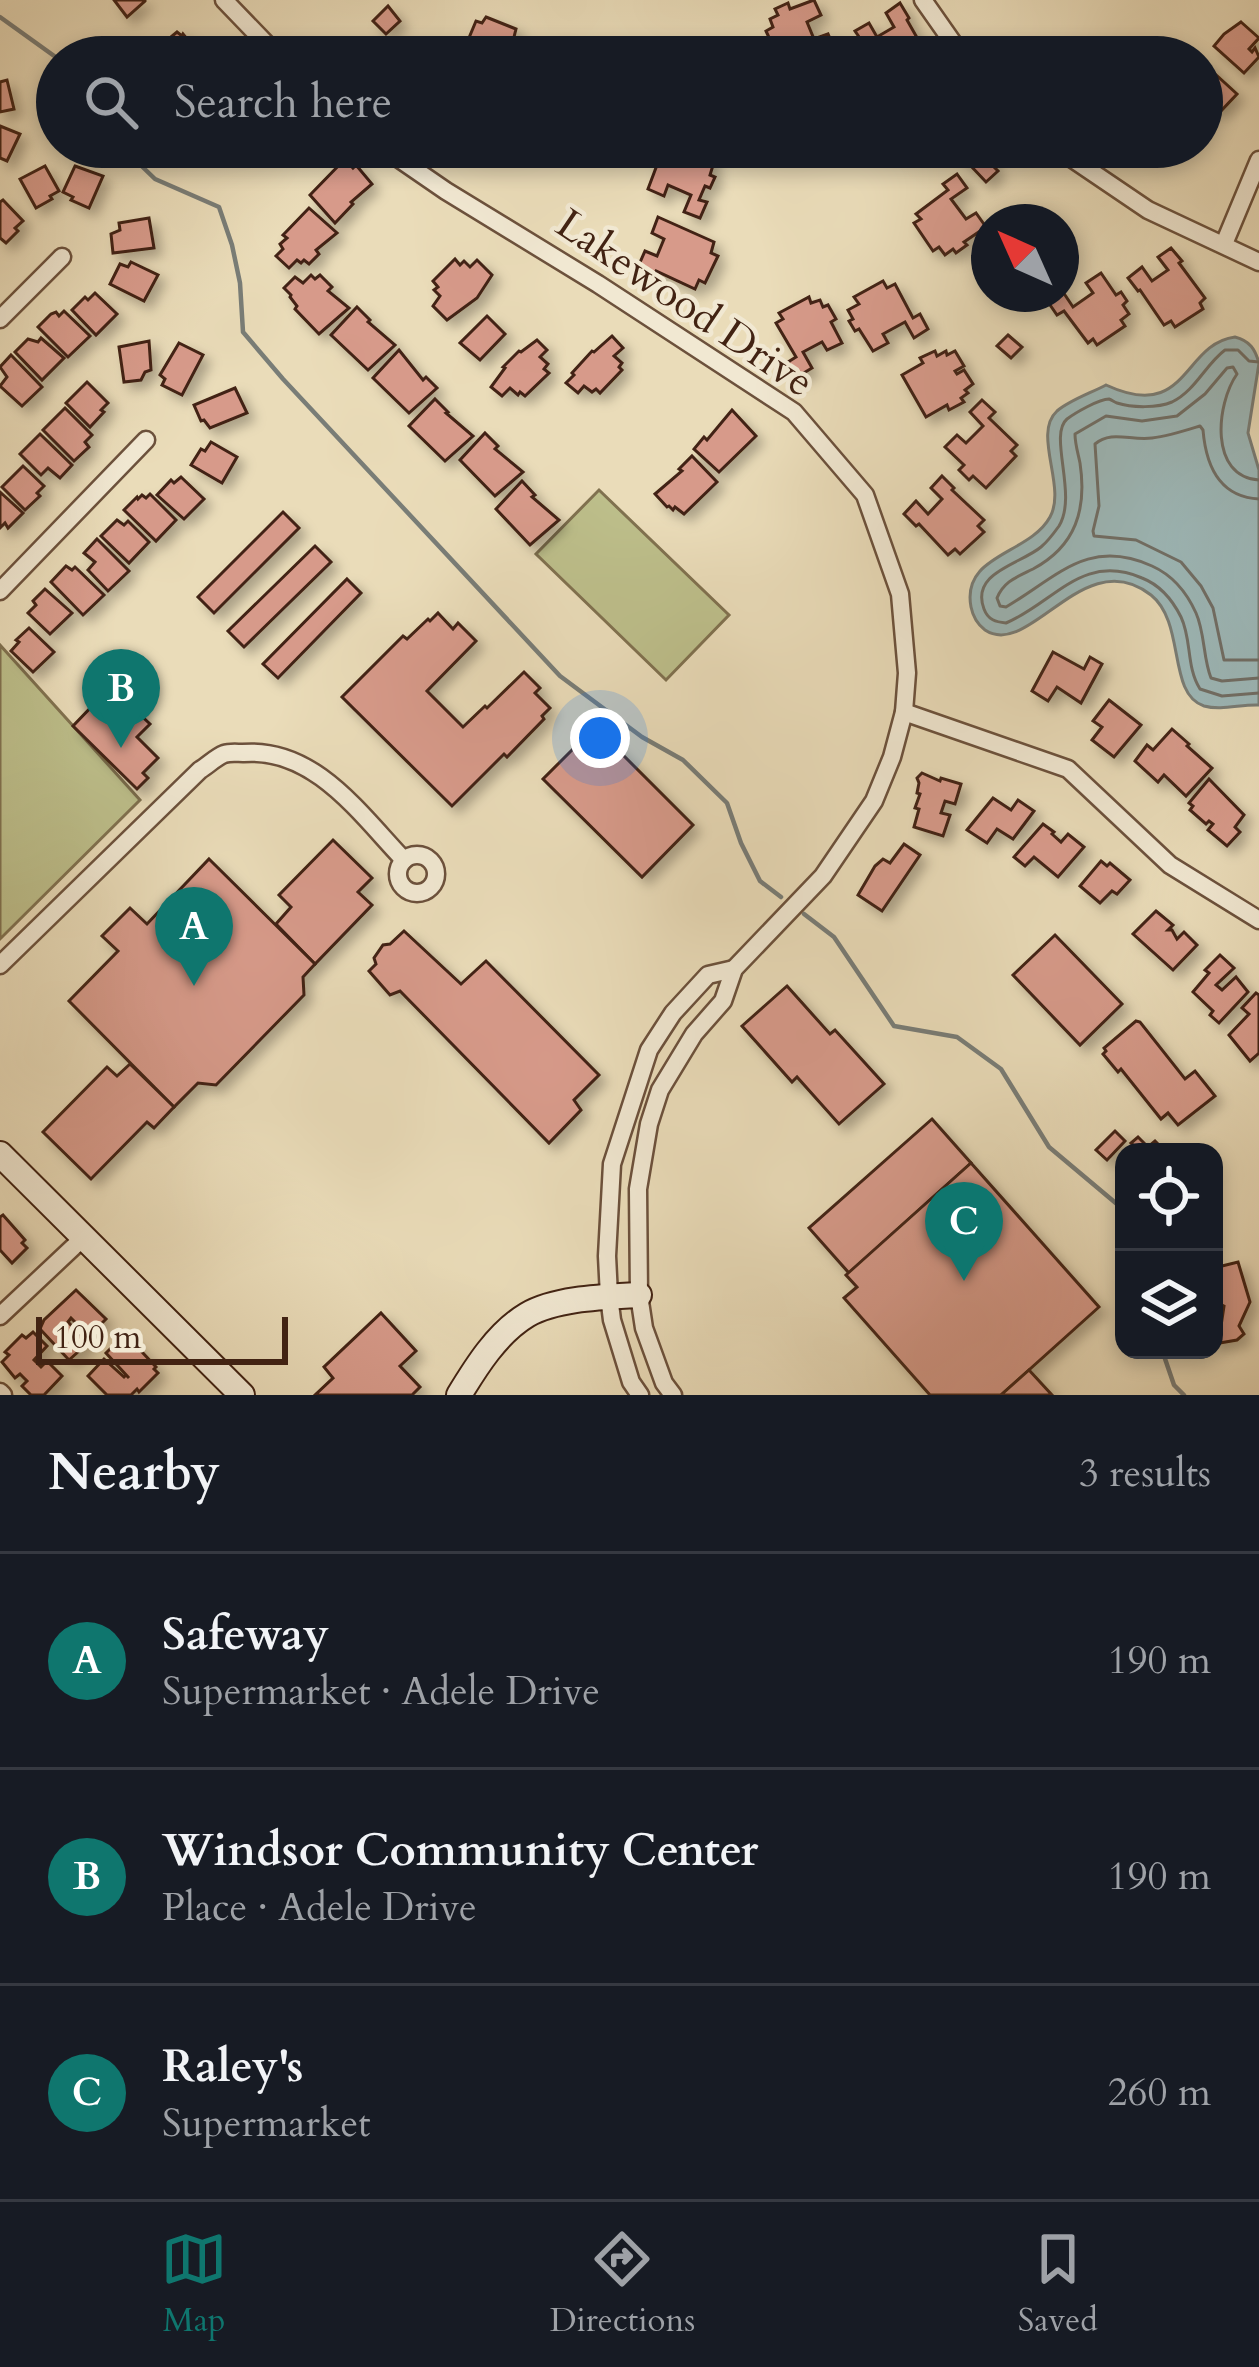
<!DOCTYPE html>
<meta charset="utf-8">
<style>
:root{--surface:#171b24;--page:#20242c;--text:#f1f3f6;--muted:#9ea1a6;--line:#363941;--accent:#0f766e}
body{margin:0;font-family:Cardo,serif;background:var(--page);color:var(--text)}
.controls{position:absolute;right:36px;bottom:36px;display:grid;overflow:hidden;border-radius:24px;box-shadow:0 6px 18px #0003}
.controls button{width:108px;height:108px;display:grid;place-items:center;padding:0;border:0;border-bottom:3px solid var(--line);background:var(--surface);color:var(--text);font:60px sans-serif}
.compass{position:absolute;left:971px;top:204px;width:108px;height:108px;border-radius:50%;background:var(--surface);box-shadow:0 6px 18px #0003;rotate:315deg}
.scale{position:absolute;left:36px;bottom:30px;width:252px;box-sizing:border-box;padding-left:12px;border:6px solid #422313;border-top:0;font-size:33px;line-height:42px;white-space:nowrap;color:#422313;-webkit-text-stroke:9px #f1e8d2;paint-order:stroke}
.you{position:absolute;left:600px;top:738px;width:42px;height:42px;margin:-30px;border:9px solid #fff;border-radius:50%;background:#1a73e8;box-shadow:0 0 0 18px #1a73e833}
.badge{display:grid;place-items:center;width:78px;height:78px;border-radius:50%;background:var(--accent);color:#fff;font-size:39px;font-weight:700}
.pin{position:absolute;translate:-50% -99px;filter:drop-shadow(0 3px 6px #0008)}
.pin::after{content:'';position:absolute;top:63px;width:42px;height:36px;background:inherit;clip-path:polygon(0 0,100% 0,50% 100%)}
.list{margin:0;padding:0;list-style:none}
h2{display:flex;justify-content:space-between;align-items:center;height:156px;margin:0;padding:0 48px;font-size:51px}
h2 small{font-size:39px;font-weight:400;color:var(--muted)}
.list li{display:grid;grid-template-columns:78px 1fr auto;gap:36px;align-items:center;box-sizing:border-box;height:216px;padding:0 48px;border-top:3px solid var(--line)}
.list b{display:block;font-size:45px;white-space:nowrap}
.list p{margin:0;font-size:39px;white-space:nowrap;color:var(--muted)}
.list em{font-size:39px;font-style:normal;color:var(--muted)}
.icon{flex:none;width:66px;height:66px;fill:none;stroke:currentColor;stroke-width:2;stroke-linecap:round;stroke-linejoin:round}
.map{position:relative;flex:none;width:1259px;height:1395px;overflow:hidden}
.search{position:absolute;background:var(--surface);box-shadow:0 6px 18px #0003;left:36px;right:36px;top:36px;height:132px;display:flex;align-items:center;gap:30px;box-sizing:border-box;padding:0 42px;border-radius:66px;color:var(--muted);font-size:45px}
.sheet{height:804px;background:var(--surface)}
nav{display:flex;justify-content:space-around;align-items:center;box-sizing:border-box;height:168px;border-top:3px solid var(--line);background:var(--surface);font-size:33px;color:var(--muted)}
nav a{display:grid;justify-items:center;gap:6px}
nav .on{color:var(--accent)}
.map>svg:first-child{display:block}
</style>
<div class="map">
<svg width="1259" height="1395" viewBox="0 0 1259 1395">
<defs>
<filter id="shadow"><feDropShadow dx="7" dy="7" stdDeviation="6" flood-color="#0004"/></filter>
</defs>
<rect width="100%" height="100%" fill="#eadcb9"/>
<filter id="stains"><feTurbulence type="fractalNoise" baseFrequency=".00167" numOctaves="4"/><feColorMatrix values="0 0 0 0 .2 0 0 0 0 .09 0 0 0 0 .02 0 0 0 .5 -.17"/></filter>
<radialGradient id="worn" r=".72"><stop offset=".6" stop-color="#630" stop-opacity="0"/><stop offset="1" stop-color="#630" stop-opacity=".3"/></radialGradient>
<g fill="#bdbf8b" stroke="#80714f" stroke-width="3">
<polygon points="599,490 729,615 666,680 536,554"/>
<polygon points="0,645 140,800 0,939"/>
</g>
<path fill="#9db9ba" stroke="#797d77" stroke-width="3" d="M1235,337C1250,341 1255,349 1259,363L1248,433L1259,470V705C1241,704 1222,711 1204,706C1167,694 1186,623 1151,595C1084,542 1030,660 985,630C977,624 973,617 971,607C961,554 1029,555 1050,517C1067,487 1032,434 1057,411C1070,400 1091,393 1106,385C1188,423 1182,344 1235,337Z"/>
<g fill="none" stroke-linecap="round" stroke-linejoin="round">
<g stroke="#706e66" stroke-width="3">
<path d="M1259,362L1249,361L1238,350H1225C1206,364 1195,391 1172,402C1158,408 1132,408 1117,403C1114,402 1112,400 1109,399C1099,399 1075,413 1067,419C1048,435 1078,495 1059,526C1054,533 1047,542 1041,547C1021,564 970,572 984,609C988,620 996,622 1006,623C1054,603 1082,552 1142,578C1160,585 1172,599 1181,617C1192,640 1186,667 1200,689L1222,696L1259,693"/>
<path d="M1259,480C1209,477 1216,404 1237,374L1233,367L1227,368L1205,394L1177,416L1142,421L1106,416L1075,434C1075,444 1078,453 1080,463C1087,509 1076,546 1033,569C1017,577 1004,581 997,598L1000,606L1006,607C1057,577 1088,537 1152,566C1172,575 1187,593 1196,613C1205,633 1203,658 1211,678L1222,681L1259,678"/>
<path d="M1259,499C1219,497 1206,466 1203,430L1200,426C1184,431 1169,436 1152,438C1131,441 1111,430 1095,444L1099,506L1093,531L1094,536L1136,540L1181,562L1201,586L1213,608L1224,660H1259"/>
</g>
<g stroke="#797d77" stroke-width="4.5">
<polyline points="0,17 57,58"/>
<polyline points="122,147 155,179 219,207 232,245 240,283 243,332 283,379 560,676 642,737 683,760 727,803 741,843 760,881 781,897"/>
<polyline points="804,914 834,937 894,1026 957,1037 1001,1069 1049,1147 1124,1210"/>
<polyline points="1162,1350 1174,1385 1184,1395"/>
</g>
</g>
<g fill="#d79a8a" stroke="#422313" stroke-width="3" filter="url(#shadow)">
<polygon points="114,0 145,0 145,1 127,17"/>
<polygon points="814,0 821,15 807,22 814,39 828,34 835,50 819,57 778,57 766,31 773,27 770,19 778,15 775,9 788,3 790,9"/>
<polygon points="900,3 909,18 907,20 928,57 873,57 855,31 869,23 877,37 894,27 886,13"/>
<polygon points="388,6 400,21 386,34 373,21"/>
<polygon points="486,17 516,29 514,37 522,40 515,57 461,57 476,21 482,23"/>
<polygon points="1241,22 1259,38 1249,49 1252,52 1255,48 1259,57 1244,73 1214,46 1224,34"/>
<polygon points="177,32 182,36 183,34 197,51 193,54 200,57 159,57 154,51"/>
<polygon points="558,38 589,50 587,57 532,57 536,51 540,51 545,42 554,46"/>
<polygon points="1202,62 1237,94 1220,112 1212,103 1202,113"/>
<polygon points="7,80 14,109 0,112 0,82"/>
<polygon points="0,126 20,134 7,161 0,158"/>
<polygon points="664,147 696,147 710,153 707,159 714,162 710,175 715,177 710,188 705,186 699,200 707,202 700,218 684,212 691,195 668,185 664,196 648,189 657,165 651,162 656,150 661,153"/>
<polygon points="953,147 999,147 987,160 998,171 986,182"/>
<polygon points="345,159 353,168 356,165 372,184 351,202 353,204 335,223 310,195"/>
<polygon points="45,166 59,191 50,196 52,199 36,208 20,179"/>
<polygon points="75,166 103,176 89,208 71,200 73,197 63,192"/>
<polygon points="957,174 967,188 951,199 966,219 976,213 986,227 964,242 967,245 956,253 953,249 945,255 939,247 933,251 914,223 921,219 916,214 948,190 943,184"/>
<polygon points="3,200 23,221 15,228 18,231 6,243 0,238 0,202"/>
<polygon points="309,208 337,233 316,250 319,254 309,264 304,260 301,263 297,260 289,268 276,256 283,249 280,244 287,238 283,235"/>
<polygon points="658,217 714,242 711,253 718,256 705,283 699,280 695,289 656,271 654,274 638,267 645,251 657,256 664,239 652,233"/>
<polygon points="149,218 154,248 113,253 111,234 120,230 119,223"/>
<polygon points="989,246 989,286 979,273 984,268 978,260 986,254 984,249"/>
<polygon points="1171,248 1182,261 1179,263 1205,298 1200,303 1203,309 1175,327 1171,321 1164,325 1140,290 1138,291 1128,278 1142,267 1152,281 1168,270 1158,257"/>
<polygon points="455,259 460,265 464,261 470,267 477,260 492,275 477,298 447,320 433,306 440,296 434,290 438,287 433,281"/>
<polygon points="131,262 158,275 144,301 110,284 120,264 128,267"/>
<polygon points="1101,273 1116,295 1121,292 1127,301 1123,305 1129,314 1121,320 1125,326 1097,345 1093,339 1088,343 1064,311 1057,315 1048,302 1063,292 1073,307 1093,293 1086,283"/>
<polygon points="311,275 315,279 320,275 332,287 328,291 349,308 319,334 295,309 297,306 290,297 291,295 284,288 295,277 303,283"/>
<polygon points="883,281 887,288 895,284 913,318 920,314 928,329 914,338 905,322 883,334 888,343 873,351 859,329 855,331 849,321 853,319 848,310 859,304 854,297"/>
<polygon points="95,293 117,314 96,335 72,310 85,297 88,300"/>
<polygon points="809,297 811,303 820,300 823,307 828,305 836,319 831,322 842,343 827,350 822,342 803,352 812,368 797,377 788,362 796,357 776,323 783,319 779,313"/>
<polygon points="357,307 370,320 368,322 395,345 368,370 331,335"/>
<polygon points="64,311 90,336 68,357 38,327 51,314 56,312 59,316"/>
<polygon points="487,316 505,334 480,360 460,343"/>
<polygon points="1008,335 1022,347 1011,358 997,346"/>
<polygon points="612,336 623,348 614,356 622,363 619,367 622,370 600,393 596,389 592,392 584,386 578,393 566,383 574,375 572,373 592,351 594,352"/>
<polygon points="41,338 64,358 42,380 15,352 28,339 38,342"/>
<polygon points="537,340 547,350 540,357 548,364 544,369 549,373 525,396 520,392 518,395 510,388 502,396 491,387 505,368 503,367 519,351 521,352"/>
<polygon points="149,341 151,370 145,372 141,380 124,382 119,347"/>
<polygon points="179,343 203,355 182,395 162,385 165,379 160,375"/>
<polygon points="399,350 423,380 426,377 437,388 409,413 373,378"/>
<polygon points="935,351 937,356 946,351 947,355 955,351 964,366 955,371 957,374 964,370 973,384 965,390 968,393 961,398 964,402 949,410 947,405 926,417 902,375 923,363 920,358"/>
<polygon points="11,355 42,387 22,406 0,386 7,377 0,367"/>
<polygon points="87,382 108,403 101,410 104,412 90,427 66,403"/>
<polygon points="235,388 247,413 210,428 204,420 201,421 194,405"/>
<polygon points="435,399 448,412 446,413 473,436 445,461 409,426"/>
<polygon points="982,400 995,412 989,418 1017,445 1011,451 1016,456 986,488 973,476 969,480 959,470 964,465 945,447 957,435 966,443 983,426 970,412"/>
<polygon points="65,408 92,435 85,442 89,447 74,461 43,430"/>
<polygon points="732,410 756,436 719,472 694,449 704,437 707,440"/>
<polygon points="485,433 498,446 495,449 523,472 495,496 460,460"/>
<polygon points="40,434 72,465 60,478 48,468 41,475 20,454"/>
<polygon points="211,442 237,457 222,483 191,465 201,449 205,451"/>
<polygon points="692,456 717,482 684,514 675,507 673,510 669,506 667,507 655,494 682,471 679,469"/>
<polygon points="23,466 44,486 37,493 40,496 25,510 2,487"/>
<polygon points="942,476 954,488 952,490 984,520 978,526 984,532 960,554 955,549 948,555 919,524 916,526 904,514 916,501 928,514 942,499 931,488"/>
<polygon points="181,477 204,499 184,519 157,495 171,480 174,483"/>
<polygon points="522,481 535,495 532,497 559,520 530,545 496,509"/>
<polygon points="0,492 23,513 8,528 5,523 0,528"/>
<polygon points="150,494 176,520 156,541 124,510 137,497 138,499 142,495 146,498"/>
<polygon points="283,512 299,528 214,613 198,597"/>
<polygon points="117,520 124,525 128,521 149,542 129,563 101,536"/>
<polygon points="97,539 129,571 108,591 88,570 95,562 84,553"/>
<polygon points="315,546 331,562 244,647 228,631"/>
<polygon points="66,566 72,570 75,567 104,595 83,615 51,582"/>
<polygon points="347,579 361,593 278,678 263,664"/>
<polygon points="45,589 72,613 50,634 28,613 36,605 33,601"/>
<polygon points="438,613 453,629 458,623 476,641 427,691 463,727 485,706 487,708 524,672 540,688 535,693 550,708 542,716 544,719 507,757 504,754 452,806 342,697 403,636 407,639 428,619 430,621"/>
<polygon points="29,628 54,652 33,672 11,651 19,642 16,640"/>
<polygon points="1053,652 1084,669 1090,657 1102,664 1081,703 1057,687 1048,701 1032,691"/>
<polygon points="115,691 150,724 137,737 158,758 143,773 148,778 137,789 73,726 98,700 102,704"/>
<polygon points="1109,700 1141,725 1114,757 1092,740 1102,727 1093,721"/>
<polygon points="595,727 693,825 642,877 543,779"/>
<polygon points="1172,729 1189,744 1187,746 1212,768 1186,796 1164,775 1158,782 1135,761 1147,745 1153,750"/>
<polygon points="922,773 940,781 941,778 961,784 955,804 945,801 941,813 950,815 943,836 914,827 919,809 915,808 920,794 917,793 919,783 917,778"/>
<polygon points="1209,779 1244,815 1235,827 1240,832 1227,846 1208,830 1213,824 1209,821 1206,824 1190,810 1193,806 1189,803"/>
<polygon points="993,798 1011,810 1018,800 1034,811 1013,839 997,829 987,843 967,830"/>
<polygon points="1043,824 1054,832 1052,834 1061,842 1068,834 1084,847 1058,877 1034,857 1025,866 1014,857"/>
<polygon points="333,840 372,878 358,892 372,905 315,964 276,924 291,907 279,895"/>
<polygon points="904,844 920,855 882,911 858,895 875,866 883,859 890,863"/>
<polygon points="209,859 315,964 303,977 304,995 216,1085 198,1083 174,1107 69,1001 118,951 102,936 130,908 147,924"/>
<polygon points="1101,861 1107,866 1110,863 1130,880 1117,894 1112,891 1100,903 1080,886"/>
<polygon points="1156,911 1173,925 1168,930 1172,930 1177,939 1184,932 1197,945 1173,970 1133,934"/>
<polygon points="404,931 461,984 486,961 599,1075 574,1100 581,1110 549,1143 400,991 390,995 369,971 376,964 374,958 383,945 390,944"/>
<polygon points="1055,935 1122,1004 1080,1045 1013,975"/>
<polygon points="1220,955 1234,968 1216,985 1222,990 1236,977 1248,992 1219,1023 1210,1015 1213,1011 1193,992 1209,973 1205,970"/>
<polygon points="787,986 830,1034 835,1030 884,1084 839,1124 797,1077 792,1082 742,1026"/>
<polygon points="1256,993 1259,995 1259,1053 1250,1061 1229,1035 1249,1014 1242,1008"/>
<polygon points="1136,1021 1140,1022 1185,1079 1195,1071 1215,1096 1178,1125 1168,1113 1161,1119 1121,1069 1118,1072 1103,1054 1106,1051 1104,1048"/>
<polygon points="130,1064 174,1107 154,1128 147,1122 91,1179 43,1132 107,1067 117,1076"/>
<polygon points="932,1119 971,1163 849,1273 809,1228"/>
<polygon points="1115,1131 1125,1141 1107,1160 1096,1150"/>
<polygon points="1138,1137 1148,1147 1155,1141 1161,1147 1156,1152 1141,1152 1131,1143"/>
<polygon points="971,1163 1099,1307 1001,1395 930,1395 844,1298 857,1287 846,1275"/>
<polygon points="3,1215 25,1240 22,1243 27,1248 12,1263 0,1250 0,1217"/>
<polygon points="1238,1262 1250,1302 1239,1326 1244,1334 1237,1340 1214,1344 1214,1326 1221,1326 1224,1306 1214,1301 1217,1293 1214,1268"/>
<polygon points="76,1290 106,1319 89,1336 71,1318 68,1322 88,1343 69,1360 40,1329 44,1320"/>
<polygon points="381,1313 416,1351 400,1366 420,1387 412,1395 315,1395 333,1378 324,1367"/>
<polygon points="33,1332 47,1346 34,1360 41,1367 47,1361 62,1376 44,1395 31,1395 22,1386 27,1381 20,1374 15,1378 2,1362 9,1355 5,1352 22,1335 26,1338"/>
<polygon points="128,1337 156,1367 154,1369 158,1373 139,1392 137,1389 131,1395 107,1395 88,1376 104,1359 124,1377 126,1375 129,1378 106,1353 116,1343 119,1346"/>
<polygon points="1029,1370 1052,1395 1001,1395"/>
</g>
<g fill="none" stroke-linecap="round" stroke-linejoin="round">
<defs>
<g id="street">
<polyline points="224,0 279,57"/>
<polyline points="923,0 963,57"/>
<polyline points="382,147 446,191 598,284 794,412 865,495 900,594 907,673 904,712 892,757 874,801 823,876 734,969 723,1001 694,1034 660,1090 649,1124 638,1189 639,1295 644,1328 664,1383 673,1395"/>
<polyline points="1055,147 1148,210 1259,262"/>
<polyline points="1224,244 1259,160"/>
<polyline points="0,319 62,257"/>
<polyline points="0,591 146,440"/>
<polyline points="904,712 1068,769 1170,865 1259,920"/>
<circle cx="417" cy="874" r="19"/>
<path d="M0,965L200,770C207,766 216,757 224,754C230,752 237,753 243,753C314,747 360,814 404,860"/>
<polyline points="0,1316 84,1237"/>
<polyline points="0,1392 3,1395"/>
<polyline points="640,1395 631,1382 612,1320 609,1296 607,1256 612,1164 649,1050 673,1013 708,975 734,969"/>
</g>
<g id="secondary">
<polyline points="0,1154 242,1395"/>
<path d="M459,1395C476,1367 497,1333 527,1315C556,1298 605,1297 639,1295"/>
</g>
</defs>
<use href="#street" stroke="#6c513c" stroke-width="21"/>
<use href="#secondary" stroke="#422313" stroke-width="28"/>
<use href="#street" stroke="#f1e8d2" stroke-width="16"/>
<use href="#secondary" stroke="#f1e8d2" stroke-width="24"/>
</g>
<g text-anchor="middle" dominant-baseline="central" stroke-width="9" stroke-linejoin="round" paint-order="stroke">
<g font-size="42" fill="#422313" stroke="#f1e8d2">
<text transform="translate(685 303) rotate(34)">Lakewood Drive</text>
</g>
</g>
<rect width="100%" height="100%" filter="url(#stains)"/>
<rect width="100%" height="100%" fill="url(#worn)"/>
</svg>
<div class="controls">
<button><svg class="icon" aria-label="locate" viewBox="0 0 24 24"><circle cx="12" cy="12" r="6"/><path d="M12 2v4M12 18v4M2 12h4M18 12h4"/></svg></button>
<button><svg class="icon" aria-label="layers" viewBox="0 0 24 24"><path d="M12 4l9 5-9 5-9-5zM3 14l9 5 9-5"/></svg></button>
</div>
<svg class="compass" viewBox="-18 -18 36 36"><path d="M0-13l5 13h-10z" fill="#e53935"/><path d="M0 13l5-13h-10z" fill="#9ea1a6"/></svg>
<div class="scale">100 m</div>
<div class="you"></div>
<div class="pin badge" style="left:194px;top:986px">A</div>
<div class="pin badge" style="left:121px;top:748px">B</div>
<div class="pin badge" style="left:964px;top:1281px">C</div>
<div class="search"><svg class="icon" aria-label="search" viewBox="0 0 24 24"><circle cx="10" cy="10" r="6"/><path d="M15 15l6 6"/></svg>Search here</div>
</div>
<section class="sheet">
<h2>Nearby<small>3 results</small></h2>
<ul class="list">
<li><span class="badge">A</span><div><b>Safeway</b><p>Supermarket · Adele Drive</p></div><em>190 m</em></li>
<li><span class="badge">B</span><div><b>Windsor Community Center</b><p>Place · Adele Drive</p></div><em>190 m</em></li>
<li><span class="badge">C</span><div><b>Raley's</b><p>Supermarket</p></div><em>260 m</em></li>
</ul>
</section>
<nav>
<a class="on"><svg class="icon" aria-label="map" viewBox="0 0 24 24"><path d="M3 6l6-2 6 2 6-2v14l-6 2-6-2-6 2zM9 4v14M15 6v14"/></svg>Map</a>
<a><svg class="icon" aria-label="directions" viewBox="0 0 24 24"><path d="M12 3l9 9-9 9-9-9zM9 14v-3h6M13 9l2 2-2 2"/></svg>Directions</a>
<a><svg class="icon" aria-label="saved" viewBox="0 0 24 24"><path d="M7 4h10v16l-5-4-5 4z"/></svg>Saved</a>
</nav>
